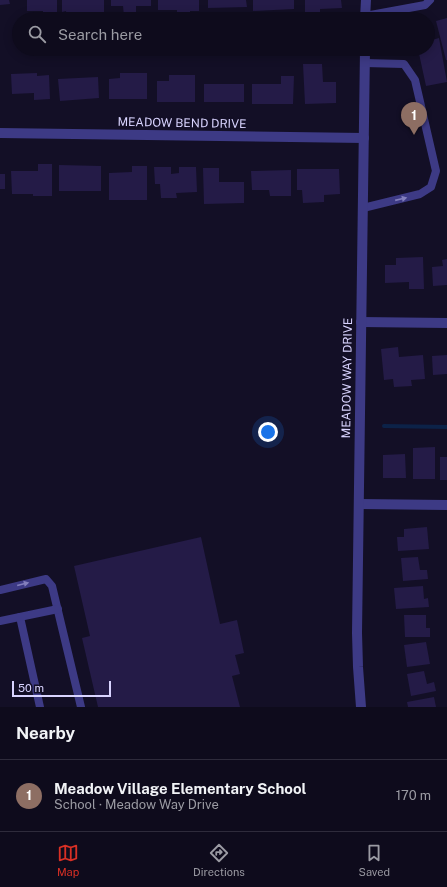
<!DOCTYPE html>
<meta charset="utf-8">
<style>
:root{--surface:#0e0b1c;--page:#1c1929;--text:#f1f3f6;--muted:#9b9ba3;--line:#2e2b3b;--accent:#d93025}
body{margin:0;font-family:"Public Sans",sans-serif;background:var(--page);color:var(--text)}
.scale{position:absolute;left:12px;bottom:10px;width:99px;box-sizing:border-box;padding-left:4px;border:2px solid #d9d4ff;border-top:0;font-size:11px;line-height:14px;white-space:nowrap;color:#d9d4ff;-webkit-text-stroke:3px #130f26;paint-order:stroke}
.you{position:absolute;left:268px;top:432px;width:14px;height:14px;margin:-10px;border:3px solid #fff;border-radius:50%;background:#1a73e8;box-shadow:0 0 0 6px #1a73e833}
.badge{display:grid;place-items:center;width:26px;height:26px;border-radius:50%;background:var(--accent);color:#fff;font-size:13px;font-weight:700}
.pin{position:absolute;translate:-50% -33px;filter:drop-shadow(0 1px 2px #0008)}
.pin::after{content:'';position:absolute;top:21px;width:14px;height:12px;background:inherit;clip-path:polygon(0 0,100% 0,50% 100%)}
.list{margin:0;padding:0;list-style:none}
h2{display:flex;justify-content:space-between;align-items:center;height:52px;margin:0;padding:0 16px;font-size:17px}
h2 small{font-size:13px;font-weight:400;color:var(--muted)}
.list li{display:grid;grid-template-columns:26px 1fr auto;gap:12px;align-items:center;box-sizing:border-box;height:72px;padding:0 16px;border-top:1px solid var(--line)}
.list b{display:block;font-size:15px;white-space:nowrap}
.list p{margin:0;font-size:13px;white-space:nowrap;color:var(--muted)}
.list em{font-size:13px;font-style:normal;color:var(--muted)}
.icon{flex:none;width:22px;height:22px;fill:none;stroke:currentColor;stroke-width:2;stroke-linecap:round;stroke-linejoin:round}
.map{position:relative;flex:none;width:447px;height:707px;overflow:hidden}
.search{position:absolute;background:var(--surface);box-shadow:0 2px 10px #0003;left:12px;right:12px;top:12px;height:44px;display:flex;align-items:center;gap:10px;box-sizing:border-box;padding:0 14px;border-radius:22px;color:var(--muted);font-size:15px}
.sheet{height:124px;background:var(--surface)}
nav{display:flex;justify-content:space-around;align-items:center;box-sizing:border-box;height:56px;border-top:1px solid var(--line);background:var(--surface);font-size:11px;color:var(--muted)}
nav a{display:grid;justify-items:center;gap:2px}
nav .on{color:var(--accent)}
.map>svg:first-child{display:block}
</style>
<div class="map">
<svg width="447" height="707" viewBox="0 0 447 707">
<rect width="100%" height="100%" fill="#130f26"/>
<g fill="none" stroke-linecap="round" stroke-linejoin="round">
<polyline stroke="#0c2248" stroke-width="4" points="384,426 447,427"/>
</g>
<g fill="#241b47">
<polygon points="0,0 9,0 10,4 0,5"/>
<polygon points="27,0 57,0 57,19 43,19 43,11 27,11"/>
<polygon points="62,0 104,0 104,17 86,17 86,19 67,19 66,11 62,12"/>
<polygon points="111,0 151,0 151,6 136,6 136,16 124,16 123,6 111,6"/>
<polygon points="158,0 199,0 199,11 190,11 190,17 177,17 177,10 158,10"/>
<polygon points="208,0 246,0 247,7 208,8"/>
<polygon points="253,0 294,0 294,9 253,11"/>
<polygon points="305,0 341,0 342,8 320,9 320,12 305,13"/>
<polygon points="447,18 447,60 446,60 436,21"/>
<polygon points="439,38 447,82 426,86 418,49 428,49 428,41"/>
<polygon points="303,64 322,64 323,82 336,82 336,103 305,104"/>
<polygon points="37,73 37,76 49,75 50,99 34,100 34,93 12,94 11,74"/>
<polygon points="120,73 147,73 147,99 109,99 109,79 120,78"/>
<polygon points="169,75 195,75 195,102 157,102 157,81 169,81"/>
<polygon points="281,76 294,76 293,104 252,104 252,84 281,84"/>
<polygon points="98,77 99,98 60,101 58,79"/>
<rect x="204" y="84" width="40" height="18"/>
<polygon points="38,164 52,164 52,196 33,196 33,194 12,194 11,171 38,171"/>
<polygon points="59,165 101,166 101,191 59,191"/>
<polygon points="132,166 147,166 147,200 109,200 109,173 132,172"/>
<polygon points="154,167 171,167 171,174 179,173 179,167 196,167 197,192 176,193 177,198 161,198 160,184 155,184"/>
<polygon points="203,168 219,168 219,182 244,182 244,203 204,204"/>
<polygon points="297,169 339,169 340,194 324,195 324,202 303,203 302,190 297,190"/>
<polygon points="291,170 291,196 270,196 269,190 252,190 251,171"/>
<rect x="0" y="174" width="5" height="15"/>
<polygon points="423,257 424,289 409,289 409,282 385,283 385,265 396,265 396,258"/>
<polygon points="447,259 447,285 433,286 432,267 443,266 442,260"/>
<polygon points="398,347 399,357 423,355 425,379 411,380 412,386 394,387 393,379 384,380 381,349"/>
<polygon points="447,355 447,374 433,375 432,356"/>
<polygon points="435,447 435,479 413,479 413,448"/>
<polygon points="405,454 406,478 383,478 383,455"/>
<rect x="440" y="457" width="7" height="23"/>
<polygon points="427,527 429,549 398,551 397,537 404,537 404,529"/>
<polygon points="201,537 220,624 237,620 244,653 235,655 240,674 232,676 240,707 98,707 82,638 90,636 74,566"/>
<polygon points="418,557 420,570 427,570 428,579 403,581 401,558"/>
<polygon points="423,586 424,599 428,598 429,607 396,609 394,588"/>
<polygon points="404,615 426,615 426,628 430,628 430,637 405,637"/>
<polygon points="426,642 430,664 407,667 404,645"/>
<polygon points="424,671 427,684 434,682 436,691 411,696 407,674"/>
<polygon points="434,697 436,707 408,707 407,702"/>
</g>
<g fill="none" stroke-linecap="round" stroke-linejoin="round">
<g stroke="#3d3a85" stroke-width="8">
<polyline points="365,16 425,5 430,0"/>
<polyline points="363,208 420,194 431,187 436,171 415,80 404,64 365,63"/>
<polyline points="0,590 46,579 52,586 81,707"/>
<polyline points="20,617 40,707"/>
<polyline points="0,621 58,609"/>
</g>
<g stroke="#3d3a85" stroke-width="10">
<polyline points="0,133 364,138"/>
<polyline points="361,322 447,323"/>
<polyline points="359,504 447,505"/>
</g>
<g stroke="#3d3a85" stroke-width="10">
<polyline points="365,19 366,0"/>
<polyline points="361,707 358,667 357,633 365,49"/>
</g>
</g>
<defs><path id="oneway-solid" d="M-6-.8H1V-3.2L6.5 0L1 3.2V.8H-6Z"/></defs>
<g fill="#837fbc">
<use href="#oneway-solid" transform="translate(401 199) rotate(-13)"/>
<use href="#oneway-solid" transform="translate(23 584) rotate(-14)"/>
</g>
<g text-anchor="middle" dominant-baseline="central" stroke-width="3" stroke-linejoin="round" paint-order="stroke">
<g font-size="12" fill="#d9d4ff" stroke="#130f26">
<text transform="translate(182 123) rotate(1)">MEADOW BEND DRIVE</text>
<text transform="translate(347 378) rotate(-89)">MEADOW WAY DRIVE</text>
</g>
</g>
</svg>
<div class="scale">50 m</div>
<div class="you"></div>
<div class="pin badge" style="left:414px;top:135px;background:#8d6e63">1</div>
<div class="search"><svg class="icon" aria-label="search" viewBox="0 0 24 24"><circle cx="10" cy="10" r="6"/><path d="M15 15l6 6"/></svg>Search here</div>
</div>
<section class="sheet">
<h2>Nearby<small></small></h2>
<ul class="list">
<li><span class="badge" style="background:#8d6e63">1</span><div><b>Meadow Village Elementary School</b><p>School · Meadow Way Drive</p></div><em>170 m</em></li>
</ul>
</section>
<nav>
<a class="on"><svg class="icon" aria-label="map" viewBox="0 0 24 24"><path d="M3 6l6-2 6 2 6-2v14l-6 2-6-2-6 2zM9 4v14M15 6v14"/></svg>Map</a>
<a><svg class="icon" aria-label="directions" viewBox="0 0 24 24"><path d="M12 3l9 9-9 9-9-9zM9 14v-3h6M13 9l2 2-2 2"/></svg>Directions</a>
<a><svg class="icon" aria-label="saved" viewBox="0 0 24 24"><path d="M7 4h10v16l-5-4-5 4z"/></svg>Saved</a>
</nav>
